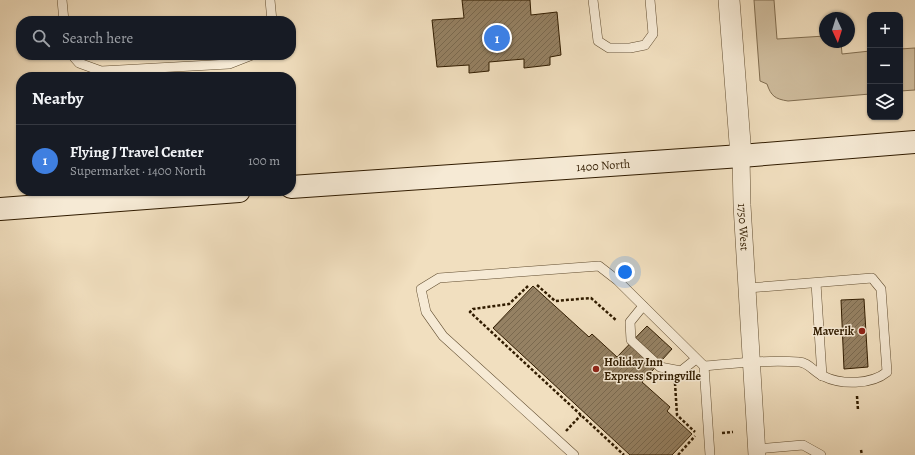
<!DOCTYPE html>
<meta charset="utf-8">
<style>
:root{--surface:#171b24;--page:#20242c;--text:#f1f3f6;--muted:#9ea1a6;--line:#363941;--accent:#2563eb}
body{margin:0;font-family:Alegreya,serif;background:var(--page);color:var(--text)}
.controls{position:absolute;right:12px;top:12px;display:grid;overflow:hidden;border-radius:8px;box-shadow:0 1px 3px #0004}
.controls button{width:36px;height:36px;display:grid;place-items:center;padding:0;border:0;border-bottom:1px solid var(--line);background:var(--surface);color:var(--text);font:20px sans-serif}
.compass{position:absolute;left:819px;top:12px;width:36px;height:36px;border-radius:50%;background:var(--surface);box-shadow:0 1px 3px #0004;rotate:176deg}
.you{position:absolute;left:625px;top:272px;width:14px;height:14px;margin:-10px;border:3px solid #fff;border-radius:50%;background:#1a73e8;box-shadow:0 0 0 6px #1a73e833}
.badge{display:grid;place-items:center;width:26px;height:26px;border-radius:50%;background:var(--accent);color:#fff;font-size:13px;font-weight:700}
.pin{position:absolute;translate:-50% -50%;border:2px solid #fff;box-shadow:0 1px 4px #0006}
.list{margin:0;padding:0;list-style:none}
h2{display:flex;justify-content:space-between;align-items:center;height:52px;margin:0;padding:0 16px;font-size:17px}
h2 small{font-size:13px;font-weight:400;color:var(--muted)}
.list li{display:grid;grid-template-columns:26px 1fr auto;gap:12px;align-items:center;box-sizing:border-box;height:72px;padding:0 16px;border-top:1px solid var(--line)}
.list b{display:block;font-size:15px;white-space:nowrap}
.list p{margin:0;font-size:13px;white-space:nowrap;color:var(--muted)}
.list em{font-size:13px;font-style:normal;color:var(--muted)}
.icon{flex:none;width:22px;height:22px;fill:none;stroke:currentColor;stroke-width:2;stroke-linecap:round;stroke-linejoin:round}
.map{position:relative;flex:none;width:915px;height:455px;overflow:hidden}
.search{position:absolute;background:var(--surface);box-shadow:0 1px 3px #0004;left:16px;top:16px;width:280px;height:44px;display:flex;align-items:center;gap:10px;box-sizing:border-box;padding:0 14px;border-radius:16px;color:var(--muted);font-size:15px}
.panel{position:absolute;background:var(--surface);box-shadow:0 1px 3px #0004;left:16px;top:72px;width:280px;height:124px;border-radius:16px}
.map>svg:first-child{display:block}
</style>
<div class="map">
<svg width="915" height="455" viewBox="0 0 915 455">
<defs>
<pattern id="building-hatch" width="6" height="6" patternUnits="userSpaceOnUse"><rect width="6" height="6" fill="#958163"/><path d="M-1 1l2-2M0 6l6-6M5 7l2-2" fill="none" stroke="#7a694f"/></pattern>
</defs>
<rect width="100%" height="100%" fill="#f1dfbf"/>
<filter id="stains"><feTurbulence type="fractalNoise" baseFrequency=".005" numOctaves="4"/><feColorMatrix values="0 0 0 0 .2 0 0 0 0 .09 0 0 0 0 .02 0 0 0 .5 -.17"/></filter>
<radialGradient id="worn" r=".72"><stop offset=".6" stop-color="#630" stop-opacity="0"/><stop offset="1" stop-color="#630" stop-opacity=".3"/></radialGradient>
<g fill="#d0be9f" stroke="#806d50">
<path d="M754,0H774L777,39L825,36V42H841L842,54L870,51V94L788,101C775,99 771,96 767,84L760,81Z"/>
<polygon points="915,48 915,90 900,91 900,49"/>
</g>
<g fill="url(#building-hatch)" stroke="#311c00">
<polygon points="462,0 530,0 531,15 557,12 561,55 550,57 550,65 524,68 524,59 489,62 489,71 469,73 469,65 437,67 432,20 464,18"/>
<polygon points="533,286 589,337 592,334 617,357 647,326 672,349 642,382 670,407 667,411 692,434 672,455 630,455 493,328"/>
<polygon points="864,299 868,367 844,369 841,300"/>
</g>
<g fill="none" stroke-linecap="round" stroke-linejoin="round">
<defs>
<g id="service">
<polyline points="62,0 64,21"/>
<polyline points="270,0 272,21"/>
<polyline points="593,0 598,41 609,48 630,48 645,45 653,34 650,0"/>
<polyline points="72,55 79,63 101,71 229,64 252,55"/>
<polyline points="816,283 822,376"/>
<polyline points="643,306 630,322 631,340 660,367 681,371 696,359"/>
<path d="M704,366C736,363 768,360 799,362C808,362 815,373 823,376C841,385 871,385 887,372L881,289L872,278L748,288"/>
<polyline points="757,449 803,445 821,455"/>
<polyline points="574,455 443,336 426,312 421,289 439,278 599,266 617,280 704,366 710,455"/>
</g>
<g id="minor">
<path id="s1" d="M741,156L742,205L757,455"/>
</g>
<polyline id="tertiary" points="729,0 741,156"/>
<g id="secondary">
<path id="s2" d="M291,187L741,156L915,142"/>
<polyline points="0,209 239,191"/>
</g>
</defs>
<use href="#service" stroke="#614d30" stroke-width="10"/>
<use href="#minor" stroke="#614d30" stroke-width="18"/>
<use href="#tertiary" stroke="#614d30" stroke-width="22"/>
<use href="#secondary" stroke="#311c00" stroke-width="24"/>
<g stroke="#311c00" stroke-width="2.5" stroke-dasharray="3 2" stroke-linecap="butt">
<polyline points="537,285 555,301 591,298 617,321"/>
<polyline points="528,286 509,304 473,309 470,312 624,455"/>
<polyline points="675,383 677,415 695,432"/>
<polyline points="857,396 858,410"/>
<polyline points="566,431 581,415"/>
<polyline points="722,433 733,432"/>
<polyline points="861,450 862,455"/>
<polyline points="678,455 695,436"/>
</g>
<use href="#service" stroke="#f6ead5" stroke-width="9"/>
<use href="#minor" stroke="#f6ead5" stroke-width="17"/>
<use href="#tertiary" stroke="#f6ead5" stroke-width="21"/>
<use href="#secondary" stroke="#f6ead5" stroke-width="22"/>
</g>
<g fill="#8f2418" stroke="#f6ead5" stroke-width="1.5">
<circle cx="862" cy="331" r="4"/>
<circle cx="596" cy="369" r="4"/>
</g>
<g text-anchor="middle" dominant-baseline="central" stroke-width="3" stroke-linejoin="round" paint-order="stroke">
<g font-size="12" fill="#311c00" stroke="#f6ead5">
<text stroke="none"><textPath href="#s2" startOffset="313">1400 North</textPath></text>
<text stroke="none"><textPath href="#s1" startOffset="71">1750 West</textPath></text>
</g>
<g font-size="12" font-weight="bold" fill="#311c00" stroke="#f6ead5" text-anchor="end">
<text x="854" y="331">Maverik</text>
<text x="604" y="362" text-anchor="start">Holiday Inn<tspan x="604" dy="14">Express Springville</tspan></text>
</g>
</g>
<rect width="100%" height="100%" filter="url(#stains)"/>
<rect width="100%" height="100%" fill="url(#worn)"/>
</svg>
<div class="controls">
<button>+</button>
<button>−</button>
<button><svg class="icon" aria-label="layers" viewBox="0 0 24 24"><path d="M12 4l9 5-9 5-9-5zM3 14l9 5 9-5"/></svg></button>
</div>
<svg class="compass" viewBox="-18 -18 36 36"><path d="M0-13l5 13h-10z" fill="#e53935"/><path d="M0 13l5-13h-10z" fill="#9ea1a6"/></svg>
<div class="you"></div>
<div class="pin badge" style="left:497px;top:38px;background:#3f7fe0">1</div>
<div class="search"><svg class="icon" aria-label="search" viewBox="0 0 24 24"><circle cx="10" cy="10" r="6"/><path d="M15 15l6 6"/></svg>Search here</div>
<section class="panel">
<h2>Nearby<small></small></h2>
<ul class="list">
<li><span class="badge" style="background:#3f7fe0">1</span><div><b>Flying J Travel Center</b><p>Supermarket · 1400 North</p></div><em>100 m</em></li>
</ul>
</section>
</div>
